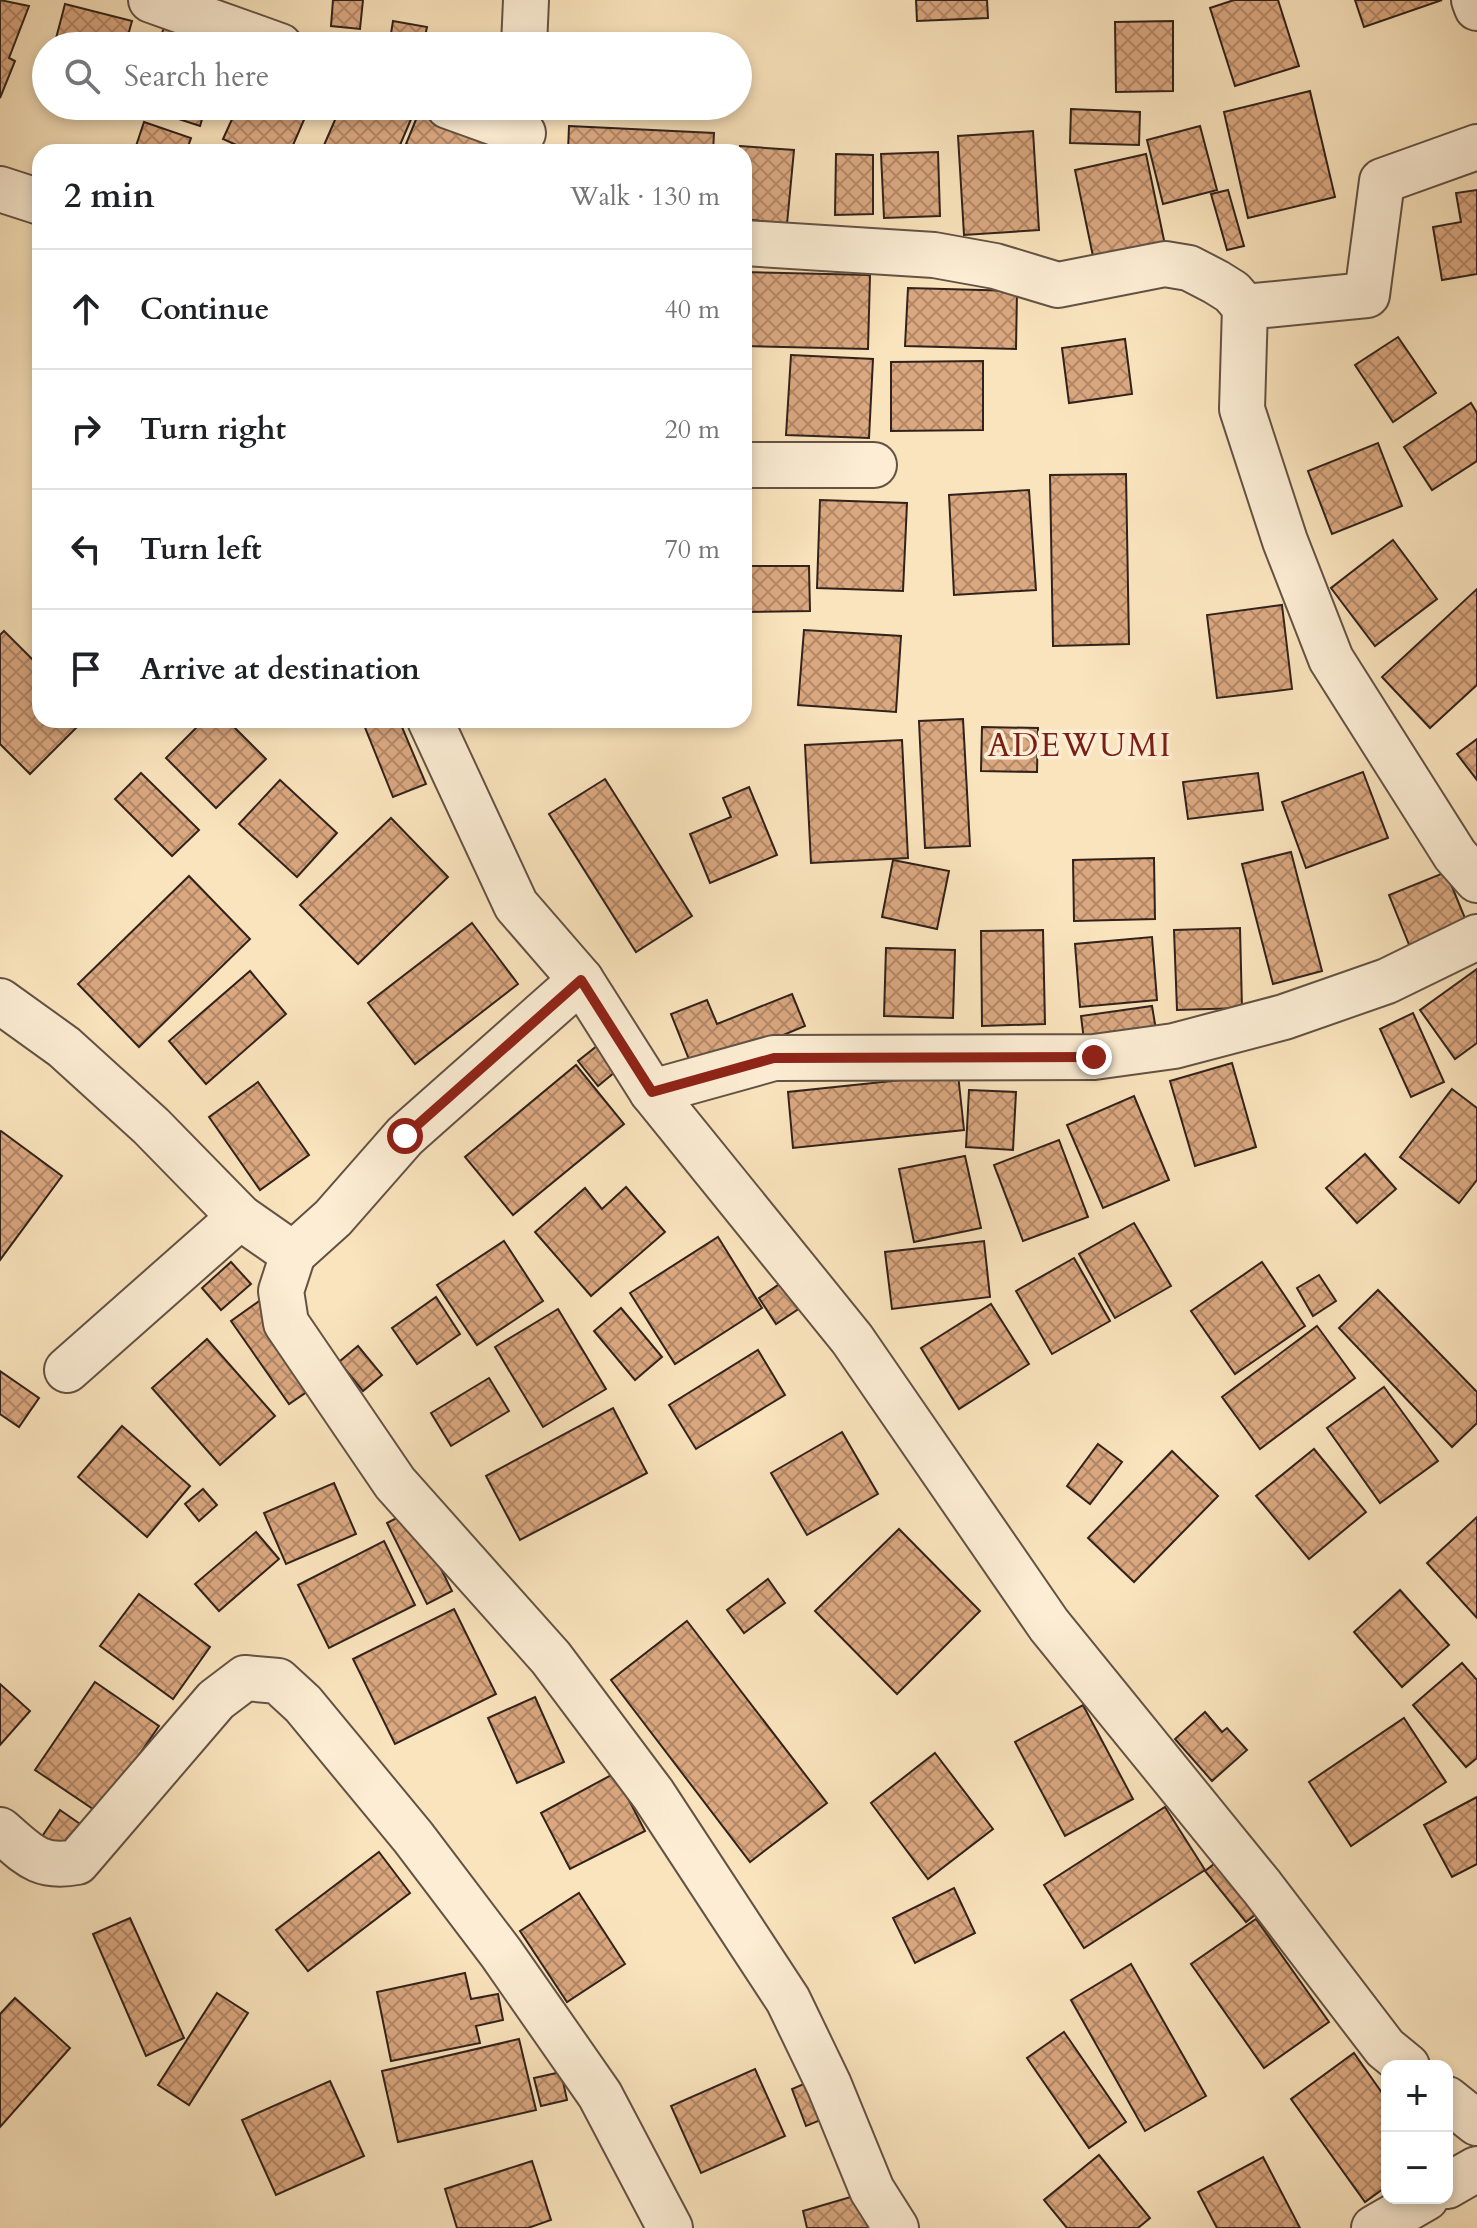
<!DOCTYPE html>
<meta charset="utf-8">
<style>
:root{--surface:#fff;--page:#f6f6f6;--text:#202124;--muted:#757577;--line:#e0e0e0}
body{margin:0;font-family:Cardo,serif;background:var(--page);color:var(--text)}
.controls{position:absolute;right:24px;bottom:24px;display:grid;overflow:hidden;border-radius:16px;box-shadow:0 4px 12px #0003}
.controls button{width:72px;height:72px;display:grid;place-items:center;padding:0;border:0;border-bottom:2px solid var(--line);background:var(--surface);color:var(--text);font:40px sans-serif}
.stop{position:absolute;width:24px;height:24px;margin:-18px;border:6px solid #8f2418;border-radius:50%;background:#fff}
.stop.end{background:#8f2418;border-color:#fff;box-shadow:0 2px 8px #0008}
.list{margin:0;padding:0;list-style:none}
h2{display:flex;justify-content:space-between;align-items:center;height:104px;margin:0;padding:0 32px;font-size:34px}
h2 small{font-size:26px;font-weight:400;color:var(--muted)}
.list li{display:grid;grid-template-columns:52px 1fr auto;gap:24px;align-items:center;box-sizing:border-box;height:120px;padding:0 32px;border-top:2px solid var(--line)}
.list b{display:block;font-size:30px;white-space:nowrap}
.list em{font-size:26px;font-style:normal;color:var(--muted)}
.icon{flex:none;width:44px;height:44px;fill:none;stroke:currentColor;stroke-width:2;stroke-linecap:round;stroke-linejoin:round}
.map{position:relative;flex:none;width:1477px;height:2228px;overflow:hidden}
.search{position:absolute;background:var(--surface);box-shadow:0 4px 12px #0003;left:32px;top:32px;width:720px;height:88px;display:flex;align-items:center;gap:20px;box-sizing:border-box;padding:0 28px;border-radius:44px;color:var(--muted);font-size:30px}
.panel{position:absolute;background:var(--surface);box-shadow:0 4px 12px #0003;left:32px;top:144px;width:720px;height:584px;border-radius:24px}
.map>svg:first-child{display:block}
</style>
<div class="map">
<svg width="1477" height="2228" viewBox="0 0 1477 2228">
<defs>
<pattern id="building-cross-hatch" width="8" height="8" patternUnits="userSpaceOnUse" patternTransform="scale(2)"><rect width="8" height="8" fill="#dba880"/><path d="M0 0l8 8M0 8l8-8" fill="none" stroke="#b28868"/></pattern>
</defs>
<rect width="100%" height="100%" fill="#fae4bd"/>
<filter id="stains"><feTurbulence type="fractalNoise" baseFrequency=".0025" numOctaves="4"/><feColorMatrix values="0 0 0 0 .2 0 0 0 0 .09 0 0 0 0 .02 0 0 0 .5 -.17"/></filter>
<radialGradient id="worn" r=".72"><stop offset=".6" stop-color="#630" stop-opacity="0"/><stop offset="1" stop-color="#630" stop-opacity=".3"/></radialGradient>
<g fill="url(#building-cross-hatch)" stroke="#31221b" stroke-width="2">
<polygon points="0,0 29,6 9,58 15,61 0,98"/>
<polygon points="333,0 363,0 360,29 331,26"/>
<polygon points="916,0 987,0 988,18 917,21"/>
<polygon points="1234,0 1278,0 1299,66 1235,86 1210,8"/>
<polygon points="1355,0 1442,0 1364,27"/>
<polygon points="65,4 132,21 125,46 54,46"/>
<polygon points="393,21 427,27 423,46 389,46"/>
<polygon points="1173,21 1173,91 1116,92 1115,22"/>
<polygon points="164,27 223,46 158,46"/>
<polygon points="1310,91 1335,197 1248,218 1224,112"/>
<polygon points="139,106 206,106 200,126"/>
<polygon points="238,106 310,106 290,152 252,152 223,139"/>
<polygon points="341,106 386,106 412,117 397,152 321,152"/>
<polygon points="1071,109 1140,112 1139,145 1070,143"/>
<polygon points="419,112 502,146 500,152 425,152 406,144"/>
<polygon points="144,122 191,138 186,152 134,152"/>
<polygon points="569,126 714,133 713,152 568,152"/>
<polygon points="1200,126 1217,190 1163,204 1147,140"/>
<polygon points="1033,131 1039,230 964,235 958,136"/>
<polygon points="740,146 794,150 787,224 744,219 744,152 740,152"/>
<polygon points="938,152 940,216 884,218 881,154"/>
<polygon points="836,154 873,155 873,214 835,215"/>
<polygon points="1146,154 1165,245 1094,261 1075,170"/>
<polygon points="1228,190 1244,246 1227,250 1211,194"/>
<polygon points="1477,190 1477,274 1442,280 1433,227 1461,222 1456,193"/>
<polygon points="744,272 870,275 868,349 744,346"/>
<polygon points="908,288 1017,291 1016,349 905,346"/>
<polygon points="1398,337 1436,393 1393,422 1355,365"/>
<polygon points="1125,339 1132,394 1069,403 1062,348"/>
<polygon points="791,355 873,359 869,438 786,435"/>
<polygon points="983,361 983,430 891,431 891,362"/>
<polygon points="1471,403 1477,413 1477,461 1432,490 1404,447"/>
<polygon points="1378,443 1402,506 1332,534 1308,471"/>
<polygon points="1126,474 1129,644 1053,646 1050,475"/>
<polygon points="1029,490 1036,590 954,595 949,495"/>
<polygon points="820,500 907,503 903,591 817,588"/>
<polygon points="1393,540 1437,599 1375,646 1331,588"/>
<polygon points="745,566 809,566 810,611 745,612"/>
<polygon points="1477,589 1477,685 1430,728 1382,677"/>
<polygon points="1282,605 1292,689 1217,698 1207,615"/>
<polygon points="804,630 901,636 896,712 798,705"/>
<polygon points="4,631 40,667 40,720 84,720 30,774 0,744 0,635"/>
<polygon points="963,719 970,846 925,848 919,721"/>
<polygon points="204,720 227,720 266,759 216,808 166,758"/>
<polygon points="362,720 399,720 426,784 393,797"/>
<polygon points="982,727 1038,728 1037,772 981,771"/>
<polygon points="1477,739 1477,780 1457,754"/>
<polygon points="902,740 908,858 811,863 805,745"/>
<polygon points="1363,772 1388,838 1306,868 1282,802"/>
<polygon points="141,773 199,830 172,856 115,799"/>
<polygon points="1258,773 1263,810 1188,819 1183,782"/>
<polygon points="605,779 692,916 636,952 549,814"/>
<polygon points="280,780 337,833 297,877 239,824"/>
<polygon points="749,787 777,855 710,883 690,834 731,817 723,798"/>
<polygon points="391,818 448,877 358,964 300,905"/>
<polygon points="1291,852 1322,971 1273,984 1242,864"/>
<polygon points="1154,858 1155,919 1074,921 1073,860"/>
<polygon points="893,860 949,871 937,929 882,917"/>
<polygon points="1446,872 1469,928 1412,952 1389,895"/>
<polygon points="189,876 250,939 139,1047 78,984"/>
<polygon points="472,923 518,984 415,1064 368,1003"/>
<polygon points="1240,928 1242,1008 1177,1010 1174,930"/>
<polygon points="1043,930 1045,1024 982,1026 981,931"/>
<polygon points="1152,937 1157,1000 1080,1007 1075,944"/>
<polygon points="886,948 955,950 953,1018 884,1016"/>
<polygon points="1477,969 1477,1043 1455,1059 1420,1010"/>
<polygon points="250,971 286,1014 206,1084 169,1041"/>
<polygon points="792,994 805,1026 694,1072 671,1014 707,1000 717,1024"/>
<polygon points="1152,1006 1156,1030 1084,1040 1081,1016"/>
<polygon points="1413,1013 1444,1082 1411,1097 1380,1029"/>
<polygon points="602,1042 621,1067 598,1086 578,1061"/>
<polygon points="1232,1063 1256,1147 1195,1166 1170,1081"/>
<polygon points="576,1065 624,1124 513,1215 465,1157"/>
<polygon points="958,1074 964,1130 793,1148 788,1092"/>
<polygon points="258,1082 309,1155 260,1190 209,1117"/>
<polygon points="1452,1089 1477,1108 1477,1180 1459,1203 1400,1157"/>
<polygon points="969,1090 1016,1092 1013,1150 966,1147"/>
<polygon points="1134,1096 1169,1180 1103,1208 1067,1125"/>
<polygon points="1,1131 62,1176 0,1260 0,1132"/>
<polygon points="1059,1140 1088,1217 1023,1241 994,1165"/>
<polygon points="1365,1154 1396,1189 1357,1223 1326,1188"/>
<polygon points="965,1156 981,1228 914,1242 899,1169"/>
<polygon points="626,1187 665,1232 591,1296 535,1232 585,1188 602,1209"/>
<polygon points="1134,1223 1171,1286 1115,1318 1079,1254"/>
<polygon points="718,1237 762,1308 675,1364 630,1293"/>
<polygon points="504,1241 543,1301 477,1345 437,1285"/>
<polygon points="984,1241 990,1297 892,1309 885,1252"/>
<polygon points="1074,1258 1110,1321 1052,1354 1016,1291"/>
<polygon points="231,1262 251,1284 221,1310 202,1288"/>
<polygon points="1262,1262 1305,1326 1235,1374 1191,1311"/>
<polygon points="1319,1275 1336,1301 1313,1316 1297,1288"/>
<polygon points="791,1276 809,1302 776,1324 759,1298"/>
<polygon points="1378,1290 1477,1392 1477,1423 1452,1447 1339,1328"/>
<polygon points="436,1297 460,1334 417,1364 392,1328"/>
<polygon points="262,1299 320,1383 289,1404 231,1321"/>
<polygon points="991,1304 1029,1364 959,1409 921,1348"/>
<polygon points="621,1308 662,1357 635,1380 594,1331"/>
<polygon points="558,1309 606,1389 543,1427 495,1347"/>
<polygon points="1317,1326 1355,1378 1260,1449 1222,1397"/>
<polygon points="207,1339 275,1416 220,1465 152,1388"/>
<polygon points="358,1346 382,1375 363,1391 339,1362"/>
<polygon points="758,1350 785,1395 696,1449 669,1405"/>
<polygon points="0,1371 39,1398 19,1427 0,1414"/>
<polygon points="489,1378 509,1411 451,1446 431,1413"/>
<polygon points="1384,1387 1438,1461 1380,1503 1327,1428"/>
<polygon points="613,1408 647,1473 520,1540 486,1476"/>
<polygon points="122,1426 190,1486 147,1537 78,1477"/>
<polygon points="842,1432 878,1494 807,1535 771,1473"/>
<polygon points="1098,1444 1122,1462 1090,1504 1067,1486"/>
<polygon points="1314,1449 1366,1512 1309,1559 1256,1496"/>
<polygon points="1172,1451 1218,1496 1134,1582 1088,1538"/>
<polygon points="334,1483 356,1534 286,1564 264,1513"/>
<polygon points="203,1489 217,1505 199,1521 185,1504"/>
<polygon points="412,1510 452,1591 427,1604 387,1523"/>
<polygon points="1477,1517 1477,1618 1427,1563"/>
<polygon points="899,1529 980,1611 897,1694 815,1611"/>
<polygon points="256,1532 279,1559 219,1611 195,1584"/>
<polygon points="384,1541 415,1605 329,1648 298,1585"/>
<polygon points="768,1579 785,1603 744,1633 727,1610"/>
<polygon points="1400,1590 1449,1645 1402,1687 1354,1632"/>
<polygon points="139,1594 210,1647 173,1699 100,1646"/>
<polygon points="454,1609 496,1694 395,1744 353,1659"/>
<polygon points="687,1621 827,1803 750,1862 611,1680"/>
<polygon points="1462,1663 1477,1680 1477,1758 1466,1767 1413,1705"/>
<polygon points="95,1682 159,1726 99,1813 35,1770"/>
<polygon points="0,1684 30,1711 0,1745"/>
<polygon points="535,1697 564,1762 517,1783 488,1718"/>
<polygon points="1083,1705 1133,1799 1065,1836 1015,1742"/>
<polygon points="1205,1712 1222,1732 1227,1728 1247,1750 1212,1781 1175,1739"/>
<polygon points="1404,1718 1446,1782 1351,1846 1309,1782"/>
<polygon points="935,1753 993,1829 928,1879 871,1803"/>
<polygon points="615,1773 645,1831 570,1869 541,1813"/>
<polygon points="1477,1797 1477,1864 1452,1877 1424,1825"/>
<polygon points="1165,1807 1205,1870 1084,1948 1044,1885"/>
<polygon points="60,1810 83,1826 64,1854 41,1838"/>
<polygon points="1231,1851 1270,1903 1246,1922 1205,1871"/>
<polygon points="379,1852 410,1893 308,1971 276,1930"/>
<polygon points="954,1888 975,1933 915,1963 893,1918"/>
<polygon points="579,1893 625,1964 567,2002 520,1931"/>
<polygon points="130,1918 184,2038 146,2056 93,1934"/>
<polygon points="1256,1919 1329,2022 1264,2068 1191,1964"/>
<polygon points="1131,1964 1206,2096 1145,2131 1071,2000"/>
<polygon points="465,1973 471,1999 498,1994 503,2020 476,2026 480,2043 391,2061 377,1992"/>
<polygon points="217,1993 248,2013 189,2105 158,2085"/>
<polygon points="15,1998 70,2048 0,2127 0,2014"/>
<polygon points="1064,2032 1126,2122 1089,2148 1027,2058"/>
<polygon points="519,2039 536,2110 398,2142 382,2071"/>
<polygon points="1354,2053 1387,2100 1387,2186 1365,2202 1291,2099"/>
<polygon points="755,2069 785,2136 701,2173 671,2106"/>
<polygon points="561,2072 567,2100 541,2106 534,2078"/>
<polygon points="813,2080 828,2117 806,2126 792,2089"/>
<polygon points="330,2081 364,2156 276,2195 242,2120"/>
<polygon points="1099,2155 1150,2218 1138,2228 1067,2228 1044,2200"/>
<polygon points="1263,2157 1300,2228 1217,2228 1198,2192"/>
<polygon points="532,2161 551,2220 528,2228 457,2228 445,2189"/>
<polygon points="861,2194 870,2228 807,2228 803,2211"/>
</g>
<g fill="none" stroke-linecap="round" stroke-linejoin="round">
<defs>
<g id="street">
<polyline points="151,0 280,46"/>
<polyline points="1474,0 1477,8"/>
<polyline points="524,46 526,0"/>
<polyline points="448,106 523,133"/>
<polyline points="0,189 40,202"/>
<polyline points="744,243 934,255 995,266 1058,285 1165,264 1189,268 1216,282 1232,292 1245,307 1242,409 1285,541 1331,659 1455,855 1477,880"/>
<polyline points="1245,307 1367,295 1382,181 1477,147"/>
<polyline points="744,465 874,465"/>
<polyline points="430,720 516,905 581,980 652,1092 852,1339 1049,1625 1262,1887 1385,2048 1407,2066"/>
<polyline points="581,980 405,1136 333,1218 293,1254 281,1291 286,1323 395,1483 551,1658 653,1794 788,2000 829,2085 872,2190 896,2228"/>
<polyline points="0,1001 64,1047 151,1126 240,1217 293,1254"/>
<polyline points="652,1092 774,1058 1094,1057 1174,1046 1284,1017 1387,981 1477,937"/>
<polyline points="67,1370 240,1217"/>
<path d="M0,1830C28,1854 38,1869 77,1862L216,1700L245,1678L278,1681L303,1704L413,1837L501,1953L600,2095L670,2228"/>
<polyline points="1447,2099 1477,2123"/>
<polyline points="1447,2186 1477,2169"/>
<polyline points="1374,2228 1426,2198"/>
</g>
</defs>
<use href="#street" stroke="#635244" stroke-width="48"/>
<use href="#street" stroke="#fcedd4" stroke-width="44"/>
</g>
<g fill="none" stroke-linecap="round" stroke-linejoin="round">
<polyline stroke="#8f2418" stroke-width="10" points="405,1136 581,980 652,1092 774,1058 1094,1057"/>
</g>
<g text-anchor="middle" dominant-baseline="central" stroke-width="7" stroke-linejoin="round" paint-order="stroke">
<g font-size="32" letter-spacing="2" fill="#7a1f14" stroke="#fcedd4">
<text x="1080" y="746">ADEWUMI</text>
</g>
</g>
<rect width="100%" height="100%" filter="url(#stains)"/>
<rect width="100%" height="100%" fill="url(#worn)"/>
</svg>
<div class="controls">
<button>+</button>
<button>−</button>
</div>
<div class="stop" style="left:405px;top:1136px"></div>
<div class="stop end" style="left:1094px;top:1057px"></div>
<div class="search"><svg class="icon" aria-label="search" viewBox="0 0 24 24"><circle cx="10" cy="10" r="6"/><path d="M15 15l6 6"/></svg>Search here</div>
<section class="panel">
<h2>2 min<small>Walk · 130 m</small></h2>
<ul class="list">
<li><svg class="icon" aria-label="ahead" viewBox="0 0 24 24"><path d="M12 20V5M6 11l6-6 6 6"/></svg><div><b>Continue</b></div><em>40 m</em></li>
<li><svg class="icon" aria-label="right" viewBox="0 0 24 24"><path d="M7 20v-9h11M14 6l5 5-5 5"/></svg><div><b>Turn right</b></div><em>20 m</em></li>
<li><svg class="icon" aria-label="left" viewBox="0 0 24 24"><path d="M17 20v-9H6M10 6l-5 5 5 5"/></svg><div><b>Turn left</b></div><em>70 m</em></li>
<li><svg class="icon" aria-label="arrive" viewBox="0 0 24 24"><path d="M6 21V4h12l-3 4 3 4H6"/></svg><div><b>Arrive at destination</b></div></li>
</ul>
</section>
</div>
